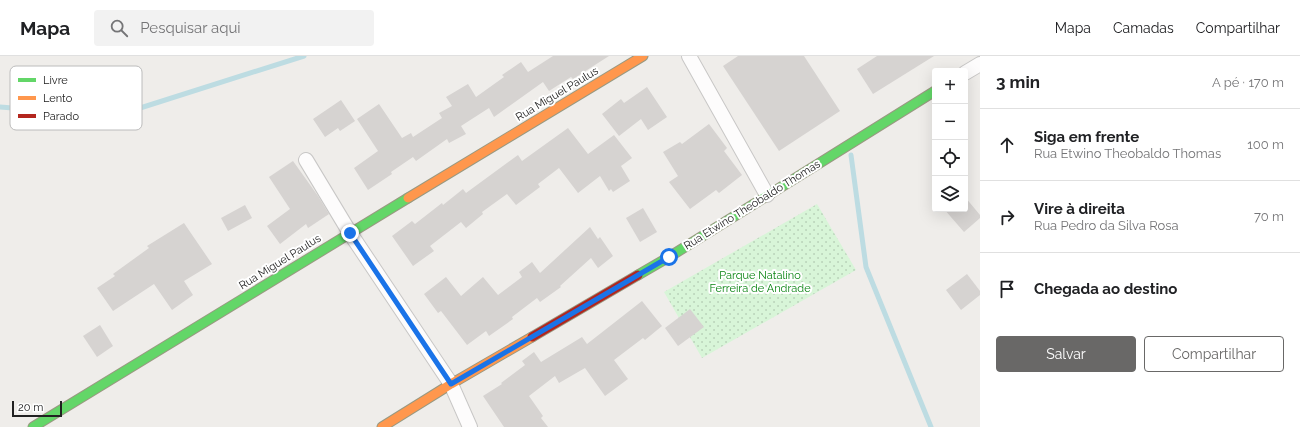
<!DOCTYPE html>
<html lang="pt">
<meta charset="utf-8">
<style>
:root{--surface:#fff;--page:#f2f2f2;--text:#202124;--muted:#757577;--line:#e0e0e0;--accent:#696867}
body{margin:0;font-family:Raleway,sans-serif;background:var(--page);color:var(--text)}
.controls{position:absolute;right:12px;top:12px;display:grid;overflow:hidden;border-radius:4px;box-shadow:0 4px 16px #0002}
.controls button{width:36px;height:36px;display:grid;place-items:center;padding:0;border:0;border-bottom:1px solid var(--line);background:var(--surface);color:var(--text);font:20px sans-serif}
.scale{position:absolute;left:12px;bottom:10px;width:50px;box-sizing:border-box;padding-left:4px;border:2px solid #212121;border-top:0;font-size:11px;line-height:14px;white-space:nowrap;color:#212121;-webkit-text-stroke:3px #fff;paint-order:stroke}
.stop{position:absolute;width:12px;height:12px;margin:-9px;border:3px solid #1a73e8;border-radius:50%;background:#fff}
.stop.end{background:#1a73e8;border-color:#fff;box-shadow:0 1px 4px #0008}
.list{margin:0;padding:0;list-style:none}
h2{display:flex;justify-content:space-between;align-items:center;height:52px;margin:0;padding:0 16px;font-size:17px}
h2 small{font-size:13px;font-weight:400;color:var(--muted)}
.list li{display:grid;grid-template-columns:26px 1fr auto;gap:12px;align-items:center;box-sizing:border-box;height:72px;padding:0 16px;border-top:1px solid var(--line)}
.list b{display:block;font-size:15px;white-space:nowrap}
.list p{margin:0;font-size:13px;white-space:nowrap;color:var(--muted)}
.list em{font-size:13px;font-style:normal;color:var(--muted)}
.actions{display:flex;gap:8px;padding:12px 16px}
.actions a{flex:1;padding:9px 0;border:1px solid var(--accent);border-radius:4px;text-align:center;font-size:14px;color:var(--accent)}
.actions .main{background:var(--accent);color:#fff}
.icon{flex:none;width:22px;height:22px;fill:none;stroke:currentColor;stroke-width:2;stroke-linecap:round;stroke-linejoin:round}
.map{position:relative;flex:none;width:980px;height:371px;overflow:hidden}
header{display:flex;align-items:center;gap:24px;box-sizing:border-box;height:56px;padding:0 20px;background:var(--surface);border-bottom:1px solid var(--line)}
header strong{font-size:19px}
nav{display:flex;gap:22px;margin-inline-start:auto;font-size:14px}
.search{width:280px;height:36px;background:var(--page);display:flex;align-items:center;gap:10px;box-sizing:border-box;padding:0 14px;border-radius:4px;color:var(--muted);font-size:15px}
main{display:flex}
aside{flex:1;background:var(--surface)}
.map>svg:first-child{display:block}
</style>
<header>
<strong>Mapa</strong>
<div class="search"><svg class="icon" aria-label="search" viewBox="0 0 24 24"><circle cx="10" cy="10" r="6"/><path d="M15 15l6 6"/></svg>Pesquisar aqui</div>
<nav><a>Mapa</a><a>Camadas</a><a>Compartilhar</a></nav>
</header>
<main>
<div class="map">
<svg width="980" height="371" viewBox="0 0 980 371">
<defs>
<pattern id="park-dots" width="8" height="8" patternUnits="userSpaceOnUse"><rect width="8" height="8" fill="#d8f5d8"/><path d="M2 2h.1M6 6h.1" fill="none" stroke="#b9d2b9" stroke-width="1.8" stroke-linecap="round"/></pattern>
</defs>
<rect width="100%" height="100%" fill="#efedea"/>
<polygon fill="url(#park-dots)" points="817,148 856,214 702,302 664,236"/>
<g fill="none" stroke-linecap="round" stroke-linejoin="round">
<g stroke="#bddce2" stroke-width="5">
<polyline points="0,51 115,60 304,0"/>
<polyline points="851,99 866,211 931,371"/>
</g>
</g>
<g fill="#d6d3d1">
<polygon points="553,0 609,0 573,23 571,21 549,35 543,26 494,61 489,52 461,70 466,78 449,87 447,83 416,105 413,101 391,116 392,118 368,134 354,112 378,95 357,63 379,48 402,82 411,77 413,81 442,62 439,57 452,50 446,41 468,28 476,41 504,21 502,19 521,6 528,16"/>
<polygon points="738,0 804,0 840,55 779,95 723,10"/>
<polygon points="877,0 934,0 873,38 857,13"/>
<polygon points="647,31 667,61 648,74 641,63 619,80 602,58 621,43 624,47"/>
<polygon points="341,44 355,65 340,75 338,72 325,81 313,63"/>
<polygon points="709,68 727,92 724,95 742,119 719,137 716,134 690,153 669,126 678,120 663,96 680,86 682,88"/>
<polygon points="568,72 588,98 614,79 632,102 621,110 630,125 613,136 611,133 609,135 600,120 578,137 559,112 538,128 540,131 516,149 507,138 482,156 483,158 466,172 461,166 430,190 434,195 413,210 392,180 412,165 415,168 442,147 443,149 463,133 466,137 518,99 522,105"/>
<polygon points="293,105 318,140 329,158 308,172 306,168 280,188 267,170 290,153 269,121"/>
<polygon points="965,141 980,159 980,162 964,176 944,153 965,153"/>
<polygon points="245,149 252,162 228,175 221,162"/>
<polygon points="643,152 657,176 640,186 626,162"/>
<polygon points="184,167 212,208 184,225 193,239 172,254 154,228 113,255 97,232 115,220 113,218 149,192 147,190"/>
<polygon points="590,171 598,183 600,181 613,200 598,212 591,202 560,230 561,231 540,246 537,242 512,261 513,263 489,280 486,275 467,289 441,255 438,257 424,238 446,221 461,240 483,221 498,239 522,221 519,216 532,206 540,217"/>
<polygon points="967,218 980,235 980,239 961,254 946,234"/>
<polygon points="642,245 662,270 645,284 643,282 614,304 628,323 605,340 585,312 559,327 555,320 529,340 543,360 541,362 548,371 504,371 483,340 502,328 501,327 525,309 522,305 534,296 541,306 582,281 587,288"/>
<polygon points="690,253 704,271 678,290 665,272"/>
<polygon points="100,269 113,290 97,301 83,280"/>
</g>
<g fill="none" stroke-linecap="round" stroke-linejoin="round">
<defs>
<g id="street">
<polyline points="689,0 767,139"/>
<polyline points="965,17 980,8"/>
<polyline points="306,104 350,177 451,328 470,371"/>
</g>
<g id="fast">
<polyline points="638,219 669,201 935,35"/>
<polyline points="33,371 408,142"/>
</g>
<g id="slow">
<polyline points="408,142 643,0"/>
<polyline points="382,371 451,328 532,281"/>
</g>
<polyline id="jam" points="532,281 638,219"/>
</defs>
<use href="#street" stroke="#c8c7c6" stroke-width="16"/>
<use href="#fast" stroke="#999981" stroke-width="11"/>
<use href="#slow" stroke="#999981" stroke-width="11"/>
<use href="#jam" stroke="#999981" stroke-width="11"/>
<use href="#street" stroke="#fdfcfc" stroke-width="14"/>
<use href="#fast" stroke="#63d668" stroke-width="9"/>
<use href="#slow" stroke="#ff974d" stroke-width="9"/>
<use href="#jam" stroke="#b3261e" stroke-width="9"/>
</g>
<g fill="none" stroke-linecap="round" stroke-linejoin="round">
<polyline stroke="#1a73e8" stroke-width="5" points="350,177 451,328 669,201"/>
</g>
<g text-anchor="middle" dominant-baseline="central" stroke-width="4" stroke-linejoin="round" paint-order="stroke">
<g font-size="11" fill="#212121" stroke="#fff">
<text transform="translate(557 38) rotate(-31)">Rua Miguel Paulus</text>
<text transform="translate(752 149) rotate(-32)">Rua Etwino Theobaldo Thomas</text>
<text transform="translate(280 206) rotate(-32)">Rua Miguel Paulus</text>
</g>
<g font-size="11" fill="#0a8412" stroke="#fff">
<text x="760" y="219">Parque Natalino<tspan x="760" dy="13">Ferreira de Andrade</tspan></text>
</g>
</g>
<rect x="10" y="10" width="132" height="64" rx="6" fill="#fff" stroke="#bcbcbc" stroke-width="1"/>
<rect x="18" y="22" width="18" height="4" fill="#63d668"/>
<rect x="18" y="40" width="18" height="4" fill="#ff974d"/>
<rect x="18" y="58" width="18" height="4" fill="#b3261e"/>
<g font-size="11" fill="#212121">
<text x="43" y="28">Livre</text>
<text x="43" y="46">Lento</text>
<text x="43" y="64">Parado</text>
</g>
</svg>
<div class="controls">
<button>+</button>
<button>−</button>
<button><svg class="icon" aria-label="locate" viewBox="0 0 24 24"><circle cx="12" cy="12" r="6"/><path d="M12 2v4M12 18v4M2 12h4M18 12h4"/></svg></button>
<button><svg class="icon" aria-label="layers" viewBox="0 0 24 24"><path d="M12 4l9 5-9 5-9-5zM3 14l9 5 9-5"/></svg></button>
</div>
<div class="scale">20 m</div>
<div class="stop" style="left:669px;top:201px"></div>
<div class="stop end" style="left:350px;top:177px"></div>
</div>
<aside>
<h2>3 min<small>A pé · 170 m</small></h2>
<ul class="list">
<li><svg class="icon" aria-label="ahead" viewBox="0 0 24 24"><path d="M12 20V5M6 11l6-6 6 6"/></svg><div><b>Siga em frente</b><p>Rua Etwino Theobaldo Thomas</p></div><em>100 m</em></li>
<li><svg class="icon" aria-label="right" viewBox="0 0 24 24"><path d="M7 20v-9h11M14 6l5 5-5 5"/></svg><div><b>Vire à direita</b><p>Rua Pedro da Silva Rosa</p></div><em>70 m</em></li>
<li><svg class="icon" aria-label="arrive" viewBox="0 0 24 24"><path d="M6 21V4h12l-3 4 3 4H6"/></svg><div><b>Chegada ao destino</b></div></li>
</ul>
<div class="actions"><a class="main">Salvar</a><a>Compartilhar</a></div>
</aside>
</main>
